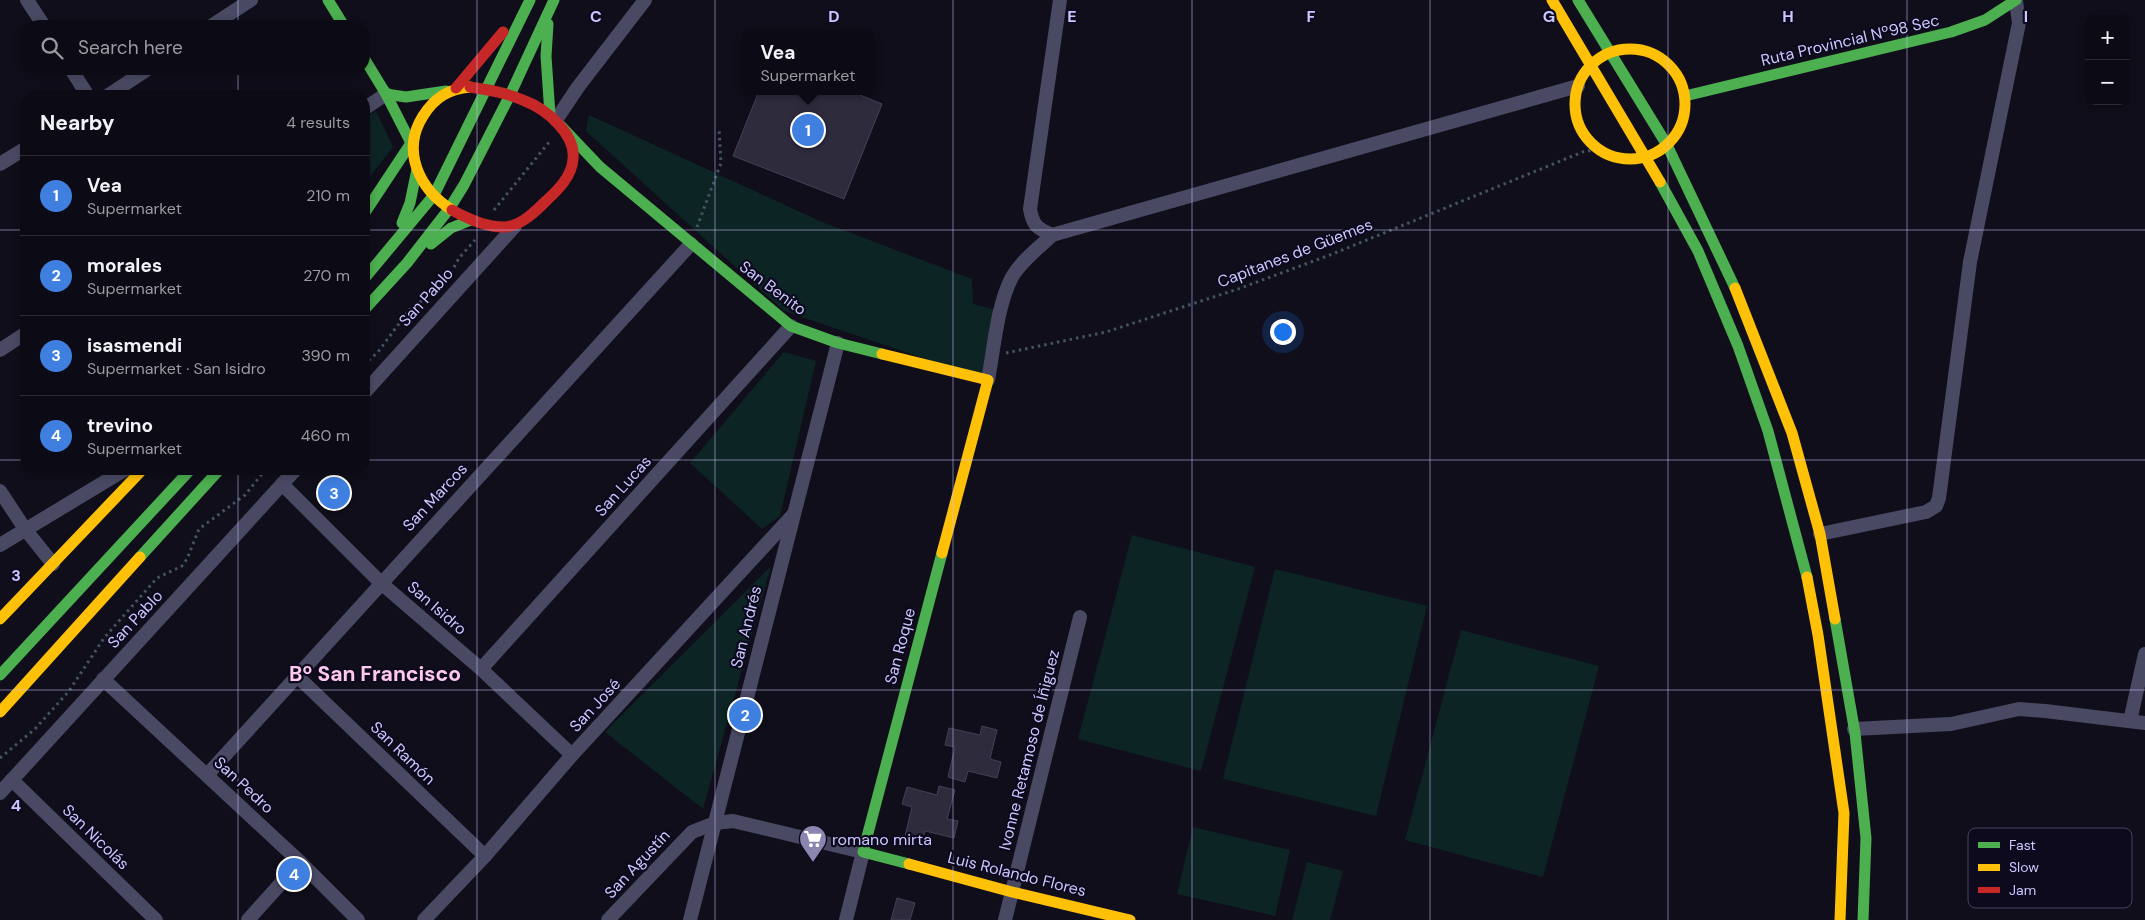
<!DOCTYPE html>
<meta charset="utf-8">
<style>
:root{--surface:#0c0a14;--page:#15131d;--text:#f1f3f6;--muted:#9a9aa0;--line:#2c2b34;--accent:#8a86af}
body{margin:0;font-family:"DM Sans",sans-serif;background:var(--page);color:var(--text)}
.controls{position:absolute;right:15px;top:15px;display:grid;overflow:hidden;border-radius:10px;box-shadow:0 2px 8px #0003}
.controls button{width:45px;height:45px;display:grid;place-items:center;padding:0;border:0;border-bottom:1px solid var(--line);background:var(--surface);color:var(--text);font:25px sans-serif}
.you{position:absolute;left:1282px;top:331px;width:18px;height:18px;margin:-12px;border:4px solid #fff;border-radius:50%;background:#1a73e8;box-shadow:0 0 0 8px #1a73e833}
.badge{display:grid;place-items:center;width:32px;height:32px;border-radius:50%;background:var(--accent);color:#fff;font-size:16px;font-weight:700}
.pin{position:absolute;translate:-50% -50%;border:2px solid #fff;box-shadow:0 1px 5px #0006}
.popup{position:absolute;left:742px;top:30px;width:132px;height:65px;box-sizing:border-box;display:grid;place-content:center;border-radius:10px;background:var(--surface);filter:drop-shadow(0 1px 4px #0005);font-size:16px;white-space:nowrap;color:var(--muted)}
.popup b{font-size:19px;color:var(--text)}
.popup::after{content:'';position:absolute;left:50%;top:100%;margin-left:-10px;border:10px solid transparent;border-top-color:var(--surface)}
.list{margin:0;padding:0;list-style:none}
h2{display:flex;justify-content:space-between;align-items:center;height:65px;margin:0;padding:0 20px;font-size:21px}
h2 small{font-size:16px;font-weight:400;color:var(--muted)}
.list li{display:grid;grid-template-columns:32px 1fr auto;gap:15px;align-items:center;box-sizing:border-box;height:80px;padding:0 20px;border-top:1px solid var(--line)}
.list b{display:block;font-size:19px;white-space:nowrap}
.list p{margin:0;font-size:16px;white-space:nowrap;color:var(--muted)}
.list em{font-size:16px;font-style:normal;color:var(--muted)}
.icon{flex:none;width:28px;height:28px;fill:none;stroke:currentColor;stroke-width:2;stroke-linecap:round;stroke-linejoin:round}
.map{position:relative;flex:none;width:2145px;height:920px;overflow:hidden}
.search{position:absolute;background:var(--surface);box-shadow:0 2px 8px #0003;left:20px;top:20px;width:350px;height:55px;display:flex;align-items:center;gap:12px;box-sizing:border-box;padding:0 18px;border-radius:20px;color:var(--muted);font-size:19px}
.panel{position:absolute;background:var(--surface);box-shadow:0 2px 8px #0003;left:20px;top:90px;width:350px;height:385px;border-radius:20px}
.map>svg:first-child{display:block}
</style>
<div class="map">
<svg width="2145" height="920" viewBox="0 0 2145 920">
<rect width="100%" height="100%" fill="#100e1a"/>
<g fill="#0d2424">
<polygon points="376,111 393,147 364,184 364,118"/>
<polygon points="589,115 822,222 972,279 973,304 1001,311 988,380 784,311 586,131"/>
<polygon points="784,352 816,361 780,516 762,529 690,463"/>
<polygon points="1132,535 1255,567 1201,771 1078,739"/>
<polygon points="771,566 703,809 605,732"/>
<polygon points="1275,569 1427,606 1376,816 1223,779"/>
<polygon points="1461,630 1599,666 1543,877 1405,840"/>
<polygon points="1193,827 1290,850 1275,916 1177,894"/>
<polygon points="1307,862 1343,871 1330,920 1292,920"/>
</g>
<g fill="#2e2b3d" stroke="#434058">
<polygon points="759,91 850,91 882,104 844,199 733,156"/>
<polygon points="982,726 997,730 990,759 1001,762 997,778 968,771 965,782 948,777 955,747 945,745 949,728 980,735"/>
<polygon points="939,786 955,790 947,819 958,821 954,838 925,831 922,841 905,836 912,807 902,804 907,787 937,795"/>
<polygon points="897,898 915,903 910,920 891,920"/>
</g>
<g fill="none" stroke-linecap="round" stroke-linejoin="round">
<g stroke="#435562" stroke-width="3" stroke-dasharray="2.5 4" stroke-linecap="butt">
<polyline points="1616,157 1626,162"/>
<polyline points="494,210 550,141"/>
<polyline points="697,227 721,163 719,129"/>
<polyline points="451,273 459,258 475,240"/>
<polyline points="1006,353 1106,332 1238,289 1330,255 1585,151 1600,150"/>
<polyline points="364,365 378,352 409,310 434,292"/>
<polyline points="0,758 35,729 69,691 104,638 157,578 182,566 187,559 199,529 245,495 266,469"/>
</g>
<g stroke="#494963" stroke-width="14">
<polyline points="27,0 44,26"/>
<polyline points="211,26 251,0"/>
<polyline points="71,69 88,96"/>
<polyline points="107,96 148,69"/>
<polyline points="364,109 386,94"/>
<polyline points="556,120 578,87 645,0"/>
<polyline points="0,164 26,148"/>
<polyline points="1052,235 1578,86"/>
<polyline points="0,350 26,333"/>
<path d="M988,380C994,349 997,305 1012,277C1021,261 1039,248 1052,235C1037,228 1033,226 1030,209L1060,0"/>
<polyline points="364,393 515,226"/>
<polyline points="282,484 381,583 481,669 572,755"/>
<polyline points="0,491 25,529 53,564"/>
<polyline points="1820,534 1926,512 1936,506 1939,498 1970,262 2019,23 2016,1"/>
<polyline points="0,545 126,469"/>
<polyline points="481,669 791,326"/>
<polyline points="297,676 485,856"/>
<polyline points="103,679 300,862 358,920"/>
<polyline points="2130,721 2145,654"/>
<polyline points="1854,729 1951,724 2019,709 2045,711 2145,723"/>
<polyline points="207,775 691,244"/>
<polyline points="12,780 156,920"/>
<polyline points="0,793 296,469"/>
<polyline points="248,920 300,862"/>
<polyline points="424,920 485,856 572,755 792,516"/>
<polyline points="608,920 692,832 715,823 733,821 863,852 846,920"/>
<polyline points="690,920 838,343"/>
<polyline points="1005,920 1080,617"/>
</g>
<g stroke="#4caf50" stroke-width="11">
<polyline points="328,0 344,26"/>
<polyline points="1578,0 1667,145 1735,288"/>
<polyline points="548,24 546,56 550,115"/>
<polyline points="364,58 386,94 411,143"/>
<polyline points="386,94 406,97 446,91"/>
<polyline points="1685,96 1951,32 1985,20 2016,0"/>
<polyline points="561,126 600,167 791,326 838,343 882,354"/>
<polyline points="1660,182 1698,251 1738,346 1768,431 1807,577"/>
<polyline points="364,214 411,143"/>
<polyline points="402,223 410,203 417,169"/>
<polyline points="431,244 451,228 471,220"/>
<polyline points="364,279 434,195 530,0"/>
<polyline points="364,310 407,263 449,209 464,185 510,95 554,0"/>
<polyline points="140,557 220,469"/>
<polyline points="1835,619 1855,733 1866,838 1863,920"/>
<polyline points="0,675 191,469"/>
<polyline points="909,864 863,852 942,553"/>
</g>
<g stroke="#ffc107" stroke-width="11">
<polyline points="1552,0 1660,182"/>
<circle cx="1630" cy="104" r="55"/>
<path d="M452,210C419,189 401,151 423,116C435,97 449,89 470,87"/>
<polyline points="1735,288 1792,433 1820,534 1835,619"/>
<polyline points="882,354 988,380 942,553"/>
<polyline points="1807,577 1818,635 1844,813 1840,920"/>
<polyline points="0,619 143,469"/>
<polyline points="0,712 140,557"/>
<polyline points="909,864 1012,892 1130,920"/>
</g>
<g stroke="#c62828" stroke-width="11">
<polyline points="456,88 503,32"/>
<path d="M452,210C468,219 488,228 506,227C522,225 536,211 547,200C558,190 572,176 573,159C576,134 546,109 525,101C508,93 489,90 470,87"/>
</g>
</g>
<path fill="none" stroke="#cbc7ff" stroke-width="1" stroke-opacity="0.55" d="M238,0V26M477,0V920M715,0V920M953,0V920M1192,0V920M1430,0V920M1668,0V920M1907,0V920M238,69V96M0,230H26M364,230H2145M0,460H26M364,460H2145M238,469V920M0,690H2145"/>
<defs>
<symbol id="supermarket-pin" viewBox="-11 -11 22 30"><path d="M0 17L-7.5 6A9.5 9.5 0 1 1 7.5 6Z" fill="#8a86af" stroke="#0d0a1e"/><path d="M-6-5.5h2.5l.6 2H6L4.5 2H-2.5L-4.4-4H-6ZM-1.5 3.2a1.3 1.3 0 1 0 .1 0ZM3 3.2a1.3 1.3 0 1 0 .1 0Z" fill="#fff"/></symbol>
</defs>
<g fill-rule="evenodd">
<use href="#supermarket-pin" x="797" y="823" width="32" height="43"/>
</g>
<g text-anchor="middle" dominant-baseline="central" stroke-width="4.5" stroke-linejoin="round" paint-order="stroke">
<g font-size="16" fill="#cbc7ff" stroke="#0d0a1e">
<text transform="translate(1850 40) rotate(-13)">Ruta Provincial Nº98 Sec</text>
<text transform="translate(1295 253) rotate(-21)">Capitanes de Güemes</text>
<text transform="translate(773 288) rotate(37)">San Benito</text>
<text transform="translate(426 297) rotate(-48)">San Pablo</text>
<text transform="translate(623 486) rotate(-48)">San Lucas</text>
<text transform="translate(435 497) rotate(-47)">San Marcos</text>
<text transform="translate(437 608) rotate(41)">San Isidro</text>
<text transform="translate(135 619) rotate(-47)">San Pablo</text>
<text transform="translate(746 627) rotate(-76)">San Andrés</text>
<text transform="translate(900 646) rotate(-75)">San Roque</text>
<text transform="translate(595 705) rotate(-47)">San José</text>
<text transform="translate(1029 750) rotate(-76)">Ivonne Retamoso de Íñiguez</text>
<text transform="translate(403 753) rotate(44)">San Ramón</text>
<text transform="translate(244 785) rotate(43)">San Pedro</text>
<text transform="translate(96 837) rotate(44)">San Nicolás</text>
<text transform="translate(637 864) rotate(-47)">San Agustín</text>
<text transform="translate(1017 874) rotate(14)">Luis Rolando Flores</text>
</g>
<g font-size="16" fill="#cbc7ff" stroke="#0d0a1e" text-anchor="start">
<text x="832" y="839">romano mirta</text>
</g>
<g font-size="21" font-weight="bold" fill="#ffc9ee" stroke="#0d0a1e">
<text x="375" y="674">Bº San Francisco</text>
</g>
</g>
<rect x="1968" y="828" width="164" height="80" rx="8" fill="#0d0a1e" stroke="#464362" stroke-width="1"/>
<rect x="1978" y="842" width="22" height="6" fill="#4caf50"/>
<rect x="1978" y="864" width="22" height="7" fill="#ffc107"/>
<rect x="1978" y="887" width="22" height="6" fill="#c62828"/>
<g font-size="14" fill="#cbc7ff">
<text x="2009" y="850">Fast</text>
<text x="2009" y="872">Slow</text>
<text x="2009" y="895">Jam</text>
</g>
<g font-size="16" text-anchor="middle" font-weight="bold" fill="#cbc7ff" stroke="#0d0a1e" stroke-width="4.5" stroke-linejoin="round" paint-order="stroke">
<text x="596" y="22">C</text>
<text x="834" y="22">D</text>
<text x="1072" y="22">E</text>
<text x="1311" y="22">F</text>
<text x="1549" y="22">G</text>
<text x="1788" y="22">H</text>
<text x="2026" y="22">I</text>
<text x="16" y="581">3</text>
<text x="16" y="811">4</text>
</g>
</svg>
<div class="controls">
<button>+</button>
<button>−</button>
</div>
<div class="you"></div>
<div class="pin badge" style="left:808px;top:130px;background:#3f7fe0">1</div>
<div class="popup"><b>Vea</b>Supermarket</div>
<div class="pin badge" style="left:745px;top:715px;background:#3f7fe0">2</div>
<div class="pin badge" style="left:334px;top:493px;background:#3f7fe0">3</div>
<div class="pin badge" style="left:294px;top:874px;background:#3f7fe0">4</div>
<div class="search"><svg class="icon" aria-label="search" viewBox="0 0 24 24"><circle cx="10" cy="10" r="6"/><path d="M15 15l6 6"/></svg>Search here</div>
<section class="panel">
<h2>Nearby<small>4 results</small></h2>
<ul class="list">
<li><span class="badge" style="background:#3f7fe0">1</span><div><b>Vea</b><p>Supermarket</p></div><em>210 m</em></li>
<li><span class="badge" style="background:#3f7fe0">2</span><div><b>morales</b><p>Supermarket</p></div><em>270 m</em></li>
<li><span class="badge" style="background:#3f7fe0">3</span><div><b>isasmendi</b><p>Supermarket · San Isidro</p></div><em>390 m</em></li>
<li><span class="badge" style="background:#3f7fe0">4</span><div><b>trevino</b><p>Supermarket</p></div><em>460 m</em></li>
</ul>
</section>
</div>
